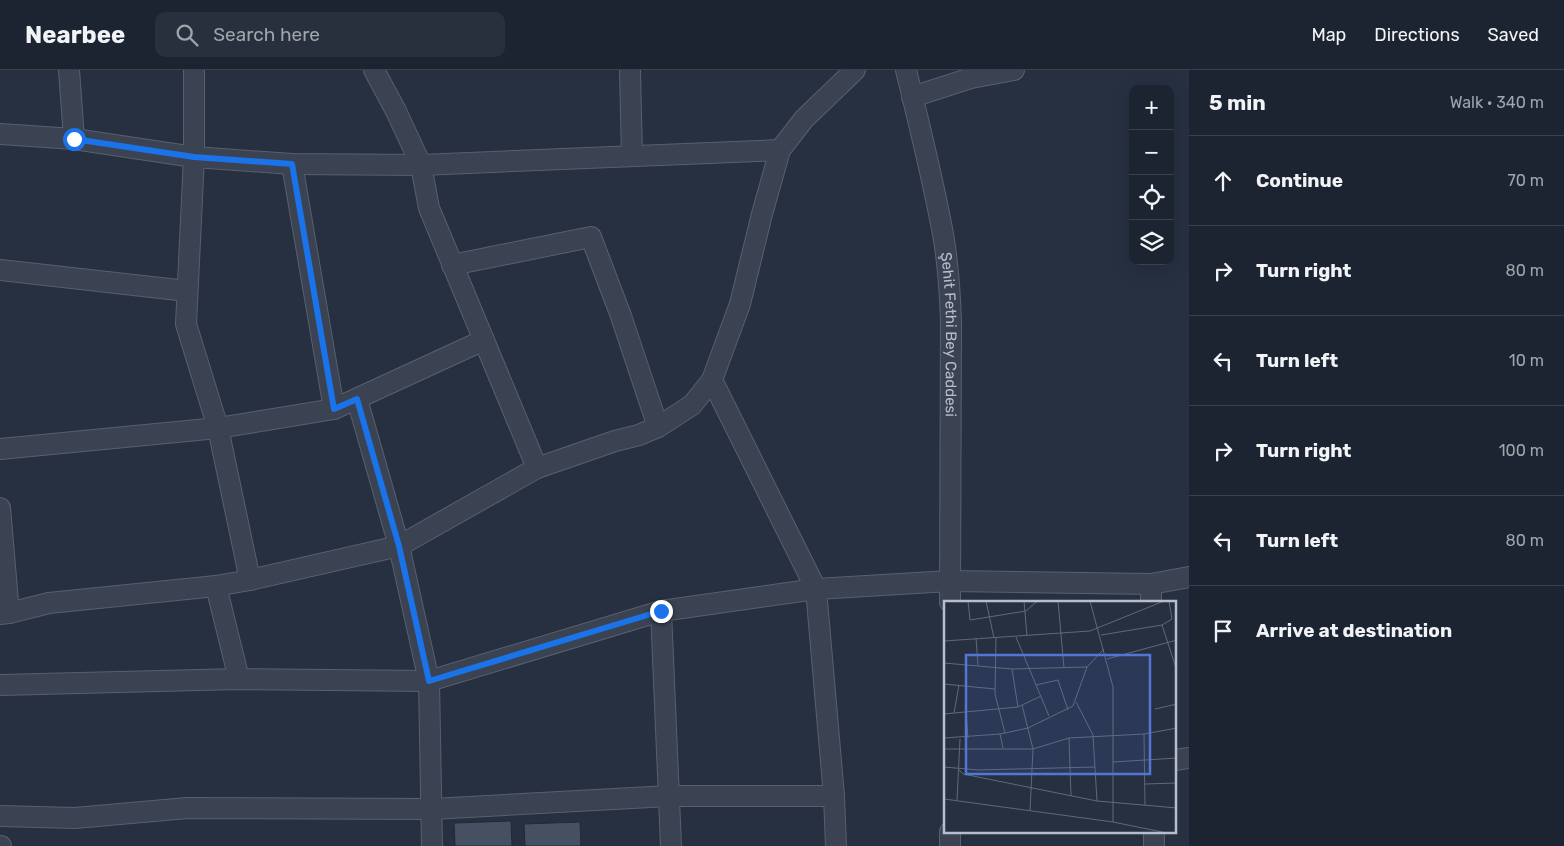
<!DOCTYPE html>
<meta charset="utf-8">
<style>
:root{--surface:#1c2431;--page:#29303d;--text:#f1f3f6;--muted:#a0a4ab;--line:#3a414d}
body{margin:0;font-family:Rubik,sans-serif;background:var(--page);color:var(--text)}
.controls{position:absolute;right:15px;top:15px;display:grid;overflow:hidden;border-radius:10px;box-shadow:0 5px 20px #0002}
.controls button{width:45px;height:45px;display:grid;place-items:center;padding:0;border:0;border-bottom:1px solid var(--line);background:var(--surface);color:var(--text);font:25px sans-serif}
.stop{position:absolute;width:15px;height:15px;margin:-11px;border:4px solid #1a73e8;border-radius:50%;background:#fff}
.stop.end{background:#1a73e8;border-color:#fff;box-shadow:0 1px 5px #0008}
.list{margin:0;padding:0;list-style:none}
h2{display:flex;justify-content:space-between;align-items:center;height:65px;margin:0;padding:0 20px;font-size:21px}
h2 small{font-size:16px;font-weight:400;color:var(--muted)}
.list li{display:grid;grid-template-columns:32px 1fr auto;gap:15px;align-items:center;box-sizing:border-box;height:90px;padding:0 20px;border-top:1px solid var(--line)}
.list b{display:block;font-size:19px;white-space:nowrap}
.list em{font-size:16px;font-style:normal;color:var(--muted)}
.icon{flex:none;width:28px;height:28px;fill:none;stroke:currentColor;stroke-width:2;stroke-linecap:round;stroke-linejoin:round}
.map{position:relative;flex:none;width:1189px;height:776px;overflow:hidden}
header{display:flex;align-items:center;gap:30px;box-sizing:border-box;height:70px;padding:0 25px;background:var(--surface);border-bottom:1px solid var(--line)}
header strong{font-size:24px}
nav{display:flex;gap:28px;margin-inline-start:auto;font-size:18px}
.search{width:350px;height:45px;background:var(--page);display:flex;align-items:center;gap:12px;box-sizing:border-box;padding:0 18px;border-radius:10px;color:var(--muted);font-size:19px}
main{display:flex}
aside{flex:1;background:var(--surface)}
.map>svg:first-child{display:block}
</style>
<header>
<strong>Nearbee</strong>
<div class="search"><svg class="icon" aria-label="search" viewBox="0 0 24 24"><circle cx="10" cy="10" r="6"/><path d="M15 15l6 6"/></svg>Search here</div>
<nav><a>Map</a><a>Directions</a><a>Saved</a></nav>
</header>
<main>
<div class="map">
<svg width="1189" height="776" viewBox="0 0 1189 776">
<rect width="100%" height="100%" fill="#263041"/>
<g fill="#455063" stroke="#212938">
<polygon points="511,751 512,776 455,776 454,753"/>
<polygon points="580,752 581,776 525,776 524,754"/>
</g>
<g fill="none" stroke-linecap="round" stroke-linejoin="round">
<defs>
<g id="minor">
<polyline points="69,0 74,69"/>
<polyline points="194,0 194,87 186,254 218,358 250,510 216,516 239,609"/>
<polyline points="374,0 396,41 421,95 429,138 537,398"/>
<polyline points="630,0 632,86"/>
<path id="s1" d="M906,0C919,54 933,109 943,164C948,193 950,222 951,251L950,532"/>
<polyline points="912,27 971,8 1014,0"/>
<polyline points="0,64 74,69 194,87 292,94 421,95 780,80"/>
<polyline points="292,94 334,339"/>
<polyline points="452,195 591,167 621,246 658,357"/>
<polyline points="0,200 187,221"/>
<polyline points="712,310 816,519 834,726 836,776"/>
<polyline points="357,329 399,476 429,611 432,776"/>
<polyline points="0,379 218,358 334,339 484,270"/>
<polyline points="0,438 9,543"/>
<polyline points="250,510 399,476 537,398 615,371 639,365 658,357 692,335 712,310 740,234 762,144 780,80 804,49 855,0"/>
<polyline points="1151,514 1151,532"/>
<polyline points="661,541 671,776"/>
<polyline points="0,544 9,543 49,533 216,516"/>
<polyline points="0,615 239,609 429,611 661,541 816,519 950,511 1151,514 1189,507"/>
<polyline points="1175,690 1189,688"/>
<polyline points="0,746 75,748 187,738 432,739 669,726 834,726"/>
<polyline points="1154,762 1154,776"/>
<polyline points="0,776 1,776"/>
<polyline points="950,776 950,762"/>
</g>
</defs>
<use href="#minor" stroke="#58606e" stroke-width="22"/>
<use href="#minor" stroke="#3b4251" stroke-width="20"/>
</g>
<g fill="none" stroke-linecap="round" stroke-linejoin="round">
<polyline stroke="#1a73e8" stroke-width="6" points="74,69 194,87 292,94 334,339 357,329 399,476 429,611 661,541"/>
</g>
<g text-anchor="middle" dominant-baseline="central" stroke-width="4" stroke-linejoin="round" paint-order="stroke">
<g font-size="15" fill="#b7becb" stroke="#1f2736">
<text stroke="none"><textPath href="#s1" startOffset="269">Şehit Fethi Bey Caddesi</textPath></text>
</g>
</g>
<g transform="translate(944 531)">
<rect width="232" height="232" fill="#263041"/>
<path fill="none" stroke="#606978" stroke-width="1" d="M24,0L26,19L82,10L92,1L99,0M42,0L50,37M80,0L83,35M114,0L120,67M146,0L169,86V221M218,24L233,70M157,34L218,24L228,18L225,0M52,36L51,93L61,132L56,133L59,147M72,36L105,115M32,37L34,64M0,40L146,30L220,0M163,58L233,39M0,62L68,68L143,66M68,68L74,106M0,83L51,88M92,84L114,79L124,109M132,101L149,134L153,200M78,104L89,148L86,210M211,108L233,103M10,112L15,84M22,112L24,137M0,113L74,106L97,95M61,132L84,127L129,105L143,66L160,48M200,133L201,204M0,137L56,133M125,137L127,195M0,148H89L125,137L200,133L233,127M169,161L233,157M0,166L34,169L151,166M15,169L19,173L153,200L233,207M201,183L233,182M0,198L169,221L223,232M13,199L16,138"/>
<path fill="#5375d3" fill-opacity="0.15" stroke="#5375d3" stroke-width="2.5" d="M22,54H206V173H22Z"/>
<rect width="232" height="232" fill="none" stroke="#b7becb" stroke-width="2.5"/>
</g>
</svg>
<div class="controls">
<button>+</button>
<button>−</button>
<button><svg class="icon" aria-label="locate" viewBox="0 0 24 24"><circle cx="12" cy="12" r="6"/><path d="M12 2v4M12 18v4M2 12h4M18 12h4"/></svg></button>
<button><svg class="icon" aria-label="layers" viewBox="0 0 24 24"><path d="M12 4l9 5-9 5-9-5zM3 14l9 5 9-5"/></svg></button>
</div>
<div class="stop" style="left:74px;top:69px"></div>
<div class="stop end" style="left:661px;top:541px"></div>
</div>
<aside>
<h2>5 min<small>Walk · 340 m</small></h2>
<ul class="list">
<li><svg class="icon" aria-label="ahead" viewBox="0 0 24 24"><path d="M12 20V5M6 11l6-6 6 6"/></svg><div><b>Continue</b></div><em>70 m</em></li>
<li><svg class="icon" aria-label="right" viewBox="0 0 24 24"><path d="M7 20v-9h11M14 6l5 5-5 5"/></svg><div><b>Turn right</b></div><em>80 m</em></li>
<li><svg class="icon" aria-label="left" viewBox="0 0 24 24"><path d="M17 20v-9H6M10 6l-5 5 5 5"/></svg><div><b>Turn left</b></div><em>10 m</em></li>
<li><svg class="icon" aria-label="right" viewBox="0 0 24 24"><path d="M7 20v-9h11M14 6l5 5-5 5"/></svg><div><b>Turn right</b></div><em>100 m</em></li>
<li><svg class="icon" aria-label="left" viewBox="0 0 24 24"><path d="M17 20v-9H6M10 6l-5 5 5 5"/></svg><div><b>Turn left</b></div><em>80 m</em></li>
<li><svg class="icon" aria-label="arrive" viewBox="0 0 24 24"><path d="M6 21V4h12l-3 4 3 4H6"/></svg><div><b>Arrive at destination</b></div></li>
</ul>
</aside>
</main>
